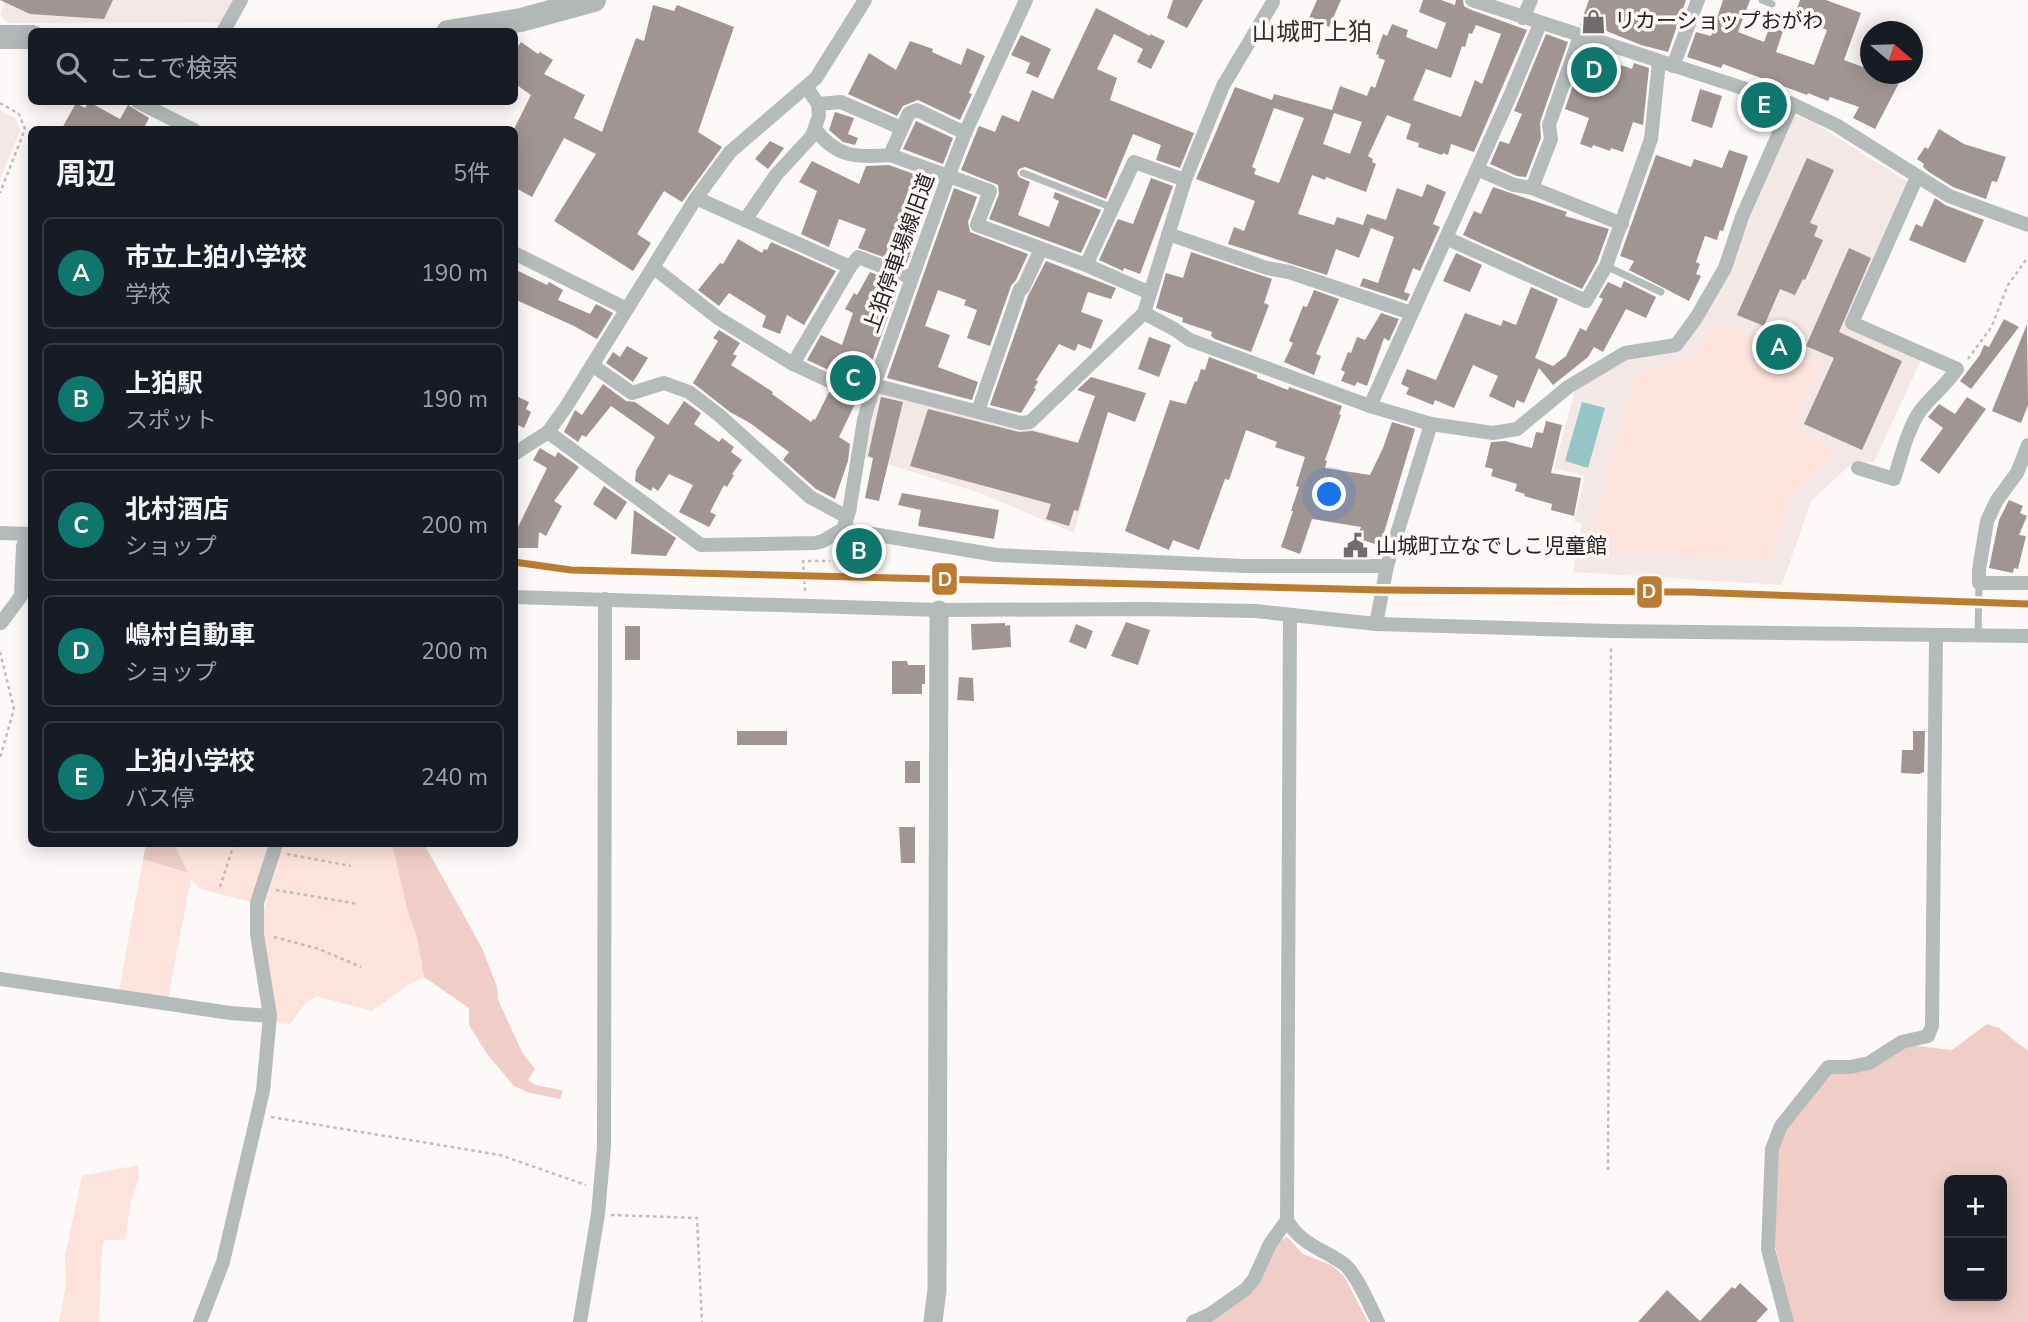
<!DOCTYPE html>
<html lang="ja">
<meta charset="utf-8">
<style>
:root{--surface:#171b24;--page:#20242c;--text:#f1f3f6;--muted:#9ea1a6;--line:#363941;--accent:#0f766e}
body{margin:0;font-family:"Nunito Sans","Noto Sans JP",sans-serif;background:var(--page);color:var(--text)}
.controls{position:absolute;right:21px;bottom:21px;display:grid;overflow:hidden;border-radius:10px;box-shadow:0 4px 18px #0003}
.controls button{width:63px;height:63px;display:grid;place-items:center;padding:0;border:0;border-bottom:2px solid var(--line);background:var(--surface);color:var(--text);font:35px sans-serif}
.compass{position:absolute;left:1860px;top:21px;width:63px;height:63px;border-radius:50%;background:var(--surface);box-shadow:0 4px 18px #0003;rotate:109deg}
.you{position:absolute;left:1330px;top:495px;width:24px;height:24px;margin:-18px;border:5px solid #fff;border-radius:50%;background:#1a73e8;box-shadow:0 0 0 10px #1a73e833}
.badge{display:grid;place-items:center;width:46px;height:46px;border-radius:50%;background:var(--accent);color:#fff;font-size:23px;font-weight:700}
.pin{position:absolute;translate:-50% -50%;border:4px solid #fff;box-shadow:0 2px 7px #0006}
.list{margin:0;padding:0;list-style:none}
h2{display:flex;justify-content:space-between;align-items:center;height:91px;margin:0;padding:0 28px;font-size:30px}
h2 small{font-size:23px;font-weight:400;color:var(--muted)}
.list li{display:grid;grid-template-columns:46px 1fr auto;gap:21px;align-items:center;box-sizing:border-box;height:112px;margin:0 14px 14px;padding:0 14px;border:2px solid var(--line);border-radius:10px}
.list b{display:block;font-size:26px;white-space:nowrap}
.list p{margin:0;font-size:23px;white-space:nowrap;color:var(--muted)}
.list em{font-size:23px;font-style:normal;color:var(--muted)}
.icon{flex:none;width:38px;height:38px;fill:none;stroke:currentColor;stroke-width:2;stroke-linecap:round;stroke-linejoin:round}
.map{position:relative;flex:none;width:2028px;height:1322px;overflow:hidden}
.search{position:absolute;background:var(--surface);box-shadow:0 4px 18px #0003;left:28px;top:28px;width:490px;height:77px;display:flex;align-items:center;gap:18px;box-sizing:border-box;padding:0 24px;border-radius:10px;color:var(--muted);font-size:26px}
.panel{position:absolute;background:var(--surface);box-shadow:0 4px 18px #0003;left:28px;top:126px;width:490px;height:721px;border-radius:10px}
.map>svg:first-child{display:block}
</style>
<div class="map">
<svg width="2028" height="1322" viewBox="0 0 2028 1322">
<rect width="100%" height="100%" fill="#fdf9f8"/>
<g fill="#f3e8e6">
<polygon points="5,0 233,0 222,22 7,23 0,14"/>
<polygon points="0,110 15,118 20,130 0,180"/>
<polygon points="1793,114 1813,122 1909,183 1909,187 1845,326 1921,360 1874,462 1851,464 1811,501 1782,585 1573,572 1582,524 1574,521 1585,476 1554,468 1575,390 1615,360 1686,341 1723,282"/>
<polygon points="880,388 1098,447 1074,533 978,492 864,457"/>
</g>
<g fill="#fee2dc">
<polygon points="1717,322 1754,339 1748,356 1779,367 1787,351 1819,365 1792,430 1837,451 1792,496 1769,560 1593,550 1594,526 1635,375 1694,359"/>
<polygon points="174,844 268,844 251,902 200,889 191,879 168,998 119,990 143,859 187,873"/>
<polygon points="282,844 392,844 407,909 417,937 424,977 405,987 372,1011 316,996 303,1006 290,1024 277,1023 263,938 263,913"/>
<polygon points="138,1165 139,1179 131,1201 125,1240 105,1240 102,1247 99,1322 59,1322 66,1285 65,1256 82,1176"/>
</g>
<g fill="#f0cec7" fill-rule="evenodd">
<polygon points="146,844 174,844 188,873 143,859"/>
<path d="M392,844H424L482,948L497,987L498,1000L523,1054L535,1069L528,1080C537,1089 552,1086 563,1091L560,1099L530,1093L514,1086L487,1054L469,1025V1008L424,977L417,937L407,909Z"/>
<path d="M1987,1024L1999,1028L2028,1051V1322H1794L1775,1246L1778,1153L1788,1127L1831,1073L1908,1045L1952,1050ZM1949,1180H2002V1296H1949Z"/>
<polygon points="1287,1237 1303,1254 1331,1265 1344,1276 1368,1322 1206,1322 1250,1293 1278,1242"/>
</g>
<polygon fill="#95c5c7" points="1582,402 1605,408 1588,468 1565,461"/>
<g fill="#a09593" fill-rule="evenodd">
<polygon points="0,0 113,0 104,19 30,14"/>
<polygon points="1173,0 1203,0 1187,28 1167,18"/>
<polygon points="1317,0 1341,0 1329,27 1309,18"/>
<path d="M1423,0H1441L1455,5L1456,0H1463L1464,6L1469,9L1527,30L1474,152L1451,144L1448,155L1443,153L1442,155L1418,147L1419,143L1406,139L1411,124L1387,115L1368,156L1373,159L1372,162L1376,164L1366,192L1326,177L1325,180L1312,175L1298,214L1334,225L1337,217L1363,225L1367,214L1386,220L1397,188L1422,197L1427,184L1446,192L1433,224L1440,227L1420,271L1413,268L1404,292L1410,294L1407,301L1360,286L1363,278L1378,283L1394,237L1371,228L1359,258L1336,249L1327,275L1228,244L1234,227L1244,231L1255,201L1196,179L1235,87L1272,100L1274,94L1332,110L1340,86L1367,96L1371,86L1375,88L1385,60L1378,58L1379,55L1376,54L1383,34L1387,36L1392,24L1408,30L1406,37L1437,49L1446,23L1419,12ZM1476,25L1501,34L1482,84L1475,80L1461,117L1413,100L1426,69L1451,78L1462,46L1465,47L1469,33L1472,34ZM1274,108L1304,118L1279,183L1254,174L1256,169L1252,167ZM1334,113L1362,122L1350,154L1323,144Z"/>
<polygon points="1589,0 1686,0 1668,52 1641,45 1604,30 1598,31 1580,25"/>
<polygon points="1723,0 1750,0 1738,32 1764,42 1770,26 1783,31 1776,52 1814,65 1827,30 1794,16 1800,0 1826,0 1861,13 1844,60 1871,70 1871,74 1885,74 1900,81 1875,129 1853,118 1859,107 1830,97 1828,101 1808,93 1807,95 1723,64 1721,68 1687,57 1696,32 1711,36"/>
<polygon points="653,5 674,11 677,5 734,27 698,132 722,147 682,202 664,191 637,234 651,243 633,271 554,221 596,154 564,138 532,197 514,187 514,129 531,95 514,83 514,52 521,42 538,54 540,52 553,60 544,74 585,95 574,118 602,132 636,38 644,41"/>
<polygon points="1096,8 1150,36 1150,34 1165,41 1151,69 1137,62 1143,49 1114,34 1097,69 1117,78 1110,100 1194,133 1180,168 1156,160 1161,145 1133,134 1106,199 1025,167 1019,169 1017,173 1019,177 1030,182 1018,215 1049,227 1059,201 1053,198 1055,192 1101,210 1081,253 989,219 999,194 998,185 961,170 979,126 995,132 1002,115 1019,122 1032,90 1053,99"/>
<polygon points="1546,34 1568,42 1540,122 1541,138 1526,177 1517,176 1490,164 1500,141 1509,144 1522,114 1514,111"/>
<polygon points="1021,35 1051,49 1038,78 1026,73 1030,63 1011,55"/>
<polygon points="910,41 933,49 932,52 961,65 967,48 985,56 969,93 972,94 960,120 918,100 903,106 897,116 848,94 869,53 896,70"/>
<polygon points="1586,47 1591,49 1590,54 1632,69 1634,63 1649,68 1643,125 1633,122 1623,152 1611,148 1610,151 1593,145 1592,148 1580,144 1589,118 1565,109"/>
<polygon points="1700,89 1722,96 1712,128 1691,121"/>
<polygon points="89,102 120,119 128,105 149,118 143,130 61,130 76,103 85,108"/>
<polygon points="835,112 854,118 848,134 858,138 855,145 843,142 829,130"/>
<polygon points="916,121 953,138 943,164 903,149"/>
<polygon points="1939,129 1964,144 2006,157 1997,182 1992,181 1986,199 1953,187 1929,172 1923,167 1924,164 1917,159 1925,147 1928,149"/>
<polygon points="770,141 784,148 768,169 755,159"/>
<polygon points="1729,150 1748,156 1723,231 1720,230 1717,240 1705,236 1696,262 1700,264 1696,274 1701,276 1689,301 1629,270 1634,261 1620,256 1656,155 1691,167 1694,159 1722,168"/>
<polygon points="1807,158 1834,170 1810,223 1818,226 1814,236 1823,240 1805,280 1803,279 1795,295 1780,289 1764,326 1737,315"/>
<polygon points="812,161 859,184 866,166 889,165 936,182 906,265 858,248 866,229 839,219 829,247 801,234 817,191 799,182"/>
<polygon points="1151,178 1173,186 1140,274 1124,268 1123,271 1099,260 1118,219 1133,224"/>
<polygon points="1493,187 1567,212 1565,216 1609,229 1597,262 1582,289 1463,235 1474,211 1481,214"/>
<polygon points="954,188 977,197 968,222 970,232 1028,254 1016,280 1011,286 990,346 967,338 977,310 964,305 966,300 938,290 925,326 950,335 938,367 978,382 972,400 887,378"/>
<polygon points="1935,198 1945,205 1984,220 1965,263 1909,240 1916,224 1922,227"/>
<polygon points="738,239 762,253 764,249 767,250 771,242 836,271 804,325 787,315 780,334 762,327 766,316 729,293 719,306 698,290 720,263 723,264"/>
<polygon points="1849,248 1871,258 1839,332 1902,361 1862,450 1804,424 1834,358 1806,346"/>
<polygon points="1191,252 1272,279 1264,303 1269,305 1251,352 1215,339 1211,336 1212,332 1182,322 1183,318 1156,308 1166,273 1183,278"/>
<polygon points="1456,253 1482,265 1470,292 1443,281"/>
<polygon points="1046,261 1116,288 1111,299 1088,292 1081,312 1103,320 1091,349 1078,344 1075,351 1059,344 1036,380 1038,382 1034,388 1036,389 1021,413 990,405 1028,296"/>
<polygon points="514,269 547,285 549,282 563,290 558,300 590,314 596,304 613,313 597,339 574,326 514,299"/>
<polygon points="870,272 900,284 863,386 807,360 821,335 842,345 853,313 845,309 854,293 857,295"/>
<polygon points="1624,281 1656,297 1646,318 1626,309 1603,352 1594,347 1588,357 1553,385 1539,368 1524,403 1517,400 1514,408 1489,396 1498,376 1473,365 1454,408 1435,400 1433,405 1406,394 1409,388 1401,384 1407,369 1436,380 1465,313 1501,326 1503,320 1516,325 1531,287 1558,299 1535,358 1553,366 1566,356 1580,328 1586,331 1603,299 1599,297 1608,282 1621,288"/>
<polygon points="1314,290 1339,299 1316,354 1321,356 1314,375 1284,362 1293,343 1289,341 1303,306 1307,307"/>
<polygon points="1381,313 1399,319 1389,341 1384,338 1367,386 1357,382 1355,386 1341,381 1345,372 1341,370 1348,352 1351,353 1357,337 1365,340"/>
<polygon points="2004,319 2019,327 1971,389 1960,381 1980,355 1984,345 1989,347"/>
<polygon points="2027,324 2028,405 2021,423 1992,411"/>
<polygon points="719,330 740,343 733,354 737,356 731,365 773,392 772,394 811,422 813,419 815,420 829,392 855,404 839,437 850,444 848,461 835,499 816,489 783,460 789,452 750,423 730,412 693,383 718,341 713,338"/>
<polygon points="1149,337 1171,345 1159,377 1138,369"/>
<polygon points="627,346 648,358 633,382 606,363 613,352 620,357"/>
<polygon points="1209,357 1257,375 1257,378 1288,390 1289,387 1342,406 1339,414 1341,415 1325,460 1327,461 1325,468 1370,475 1383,448 1392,422 1415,429 1380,546 1363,540 1364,537 1358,536 1361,527 1312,519 1300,554 1281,547 1293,511 1291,511 1299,487 1296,486 1305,457 1275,447 1277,442 1246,430 1229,480 1225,479 1199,550 1173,540 1169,550 1125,531 1170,400 1186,404 1195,381 1197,382 1201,369 1205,370"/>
<polygon points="1091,377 1146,393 1135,422 1108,412 1078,511 1074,510 1069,526 1046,519 1051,504 910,466 928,409 1019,432 1033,431 1078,443 1095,396 1077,390"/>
<polygon points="603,384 626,401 635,402 668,425 684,401 701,413 694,424 719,442 722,438 734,447 731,452 742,460 732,474 734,475 727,487 724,485 710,512 716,515 709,527 679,512 693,485 669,474 658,491 653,487 651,491 635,481 636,471 655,437 611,406 586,437 582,435 578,442 564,432 575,410 582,415"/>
<polygon points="514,395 529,402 526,409 531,412 524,428 518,425 514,434"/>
<polygon points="881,397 903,402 879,501 865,498 873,458 868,456"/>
<polygon points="1967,397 1986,409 1939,474 1920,460 1943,428 1928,417 1939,404 1955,414"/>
<polygon points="1546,421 1562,425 1551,473 1581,478 1574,516 1551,510 1552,504 1524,496 1525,494 1515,491 1517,484 1491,476 1493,469 1485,467 1491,442 1505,441 1532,448 1536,432 1543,433"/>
<polygon points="540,448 555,457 558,452 579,467 554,501 562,506 546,536 539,532 538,548 518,548 518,527 547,468 533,460"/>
<polygon points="604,486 627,502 616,520 593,504"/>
<polygon points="902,493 999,510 994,539 918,526 921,510 898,505"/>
<polygon points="2009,500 2023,506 2020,513 2027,516 2019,535 2026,536 2018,569 2014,568 2013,573 1989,568 1999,520"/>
<polygon points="634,510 676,538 666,556 631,554"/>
<polygon points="838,544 881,546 881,558 838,557"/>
<polygon points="1126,622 1150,630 1138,665 1111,656"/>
<polygon points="1005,623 1005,626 1010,625 1011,647 972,650 971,624"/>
<polygon points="1076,624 1093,631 1086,649 1069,642"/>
<rect x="625" y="626" width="15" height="34"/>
<polygon points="892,661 907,661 908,665 925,665 925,684 922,684 922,694 892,694"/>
<polygon points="959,677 973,678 974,701 957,700"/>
<rect x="737" y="731" width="50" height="14"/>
<polygon points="1913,731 1925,731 1924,772 1919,774 1901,773 1902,750 1913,750"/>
<rect x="905" y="761" width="15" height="22"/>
<polygon points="899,827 915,827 915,863 901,863"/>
<polygon points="1740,1283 1768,1309 1756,1322 1638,1322 1667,1290 1700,1321 1732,1287 1735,1289"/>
</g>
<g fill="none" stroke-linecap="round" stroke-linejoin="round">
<g stroke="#bcbdbc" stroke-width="2.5" stroke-dasharray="3.5 3.5" stroke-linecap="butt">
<polyline points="0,103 19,114 25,129 0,193"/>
<polyline points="1968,359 1992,326 2008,285 2028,257"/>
<polyline points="805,591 803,561 830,561"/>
<polyline points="0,652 14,709 0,758"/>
<polyline points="287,854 351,866"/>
<polyline points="220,887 234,844"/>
<polyline points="276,890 358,904"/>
<polyline points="274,937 319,949 361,967"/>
<polyline points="271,1117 500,1155 586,1185"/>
<polyline points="1608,1170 1611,645"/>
<polyline points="611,1215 697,1218 702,1322"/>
</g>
<g stroke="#b5bbbb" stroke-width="7">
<polyline points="1762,0 1772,4"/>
<polyline points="1023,173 1113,208"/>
<polyline points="1606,266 1661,292"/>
<polyline points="1978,635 1979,583"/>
</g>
<g stroke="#b5bbbb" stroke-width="14">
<polyline points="1472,0 1792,104 1836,125 1949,196 2028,225"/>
<polyline points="1273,2 1223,86 1185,180 1144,313 1174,329 1190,340 1370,406 1431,424 1493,433 1517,429 1568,387 1625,353 1676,345 1696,318 1725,268 1742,217 1792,104"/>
<polyline points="1523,18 1531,0"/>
<polyline points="223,32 241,0"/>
<polyline points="1673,66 1698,0"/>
<polyline points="138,102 194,130"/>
<polyline points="818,104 841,102 901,128"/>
<path d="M815,129C836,157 856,158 890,155L909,113L917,110L965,133"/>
<polyline points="890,155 990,191 977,225 1086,265 1150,293"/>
<polyline points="1477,169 1514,185 1532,188 1622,224"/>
<polyline points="1532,188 1551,139 1549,125 1580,36"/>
<polyline points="696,198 850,267 858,257 912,278"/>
<polyline points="745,220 776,175 812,136 819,116 818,104 807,88"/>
<polyline points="1168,234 1267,268 1289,272 1411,313"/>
<polyline points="1446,238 1586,301 1606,266 1651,139 1659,62"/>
<polyline points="514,253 627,309"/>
<polyline points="1086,265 1134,162 1185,180"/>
<polyline points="654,268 718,318 793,364 870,400"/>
<polyline points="793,364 850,267"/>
<polyline points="592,365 632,393 664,383 689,392 719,415 810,497 847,517"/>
<polyline points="874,385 1021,423 1030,422 1144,313"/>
<polyline points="1370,406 1510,96 1540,24"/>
<polyline points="978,411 1020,289 1023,288 1041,249"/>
<polyline points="548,432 701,545 815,543 823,541 843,529 996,555 1245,566 1387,566 1431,424"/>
<polyline points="2028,445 2017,473 1997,500 1987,521 1979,570 1979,583 2028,583"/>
<polyline points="514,454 548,432 566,407 696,198 730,152 816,78 865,0"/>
<path d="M1858,468L1894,479C1901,458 1907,430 1920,411C1932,396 1946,385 1957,369L1852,323L1917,177"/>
<polyline points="843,529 849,512 864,420 874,385 948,177 965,133 1026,0"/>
<polyline points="0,533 32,534"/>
<polyline points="514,597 939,610 1147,609 1255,611 1376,624 1611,631 2028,636"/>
<path d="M1290,616L1287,1220C1300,1244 1323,1249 1344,1264C1357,1274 1370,1307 1378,1322"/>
<polyline points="1,623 21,596 23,546 29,534"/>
<polyline points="1376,624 1387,566"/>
<polyline points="0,979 230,1013 270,1016"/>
<polyline points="200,1322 223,1262 263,1091 270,1016 257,934 257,903 276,844"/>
<polyline points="580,1322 598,1214 604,1147 605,599"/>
<polyline points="1193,1322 1209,1315 1246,1289 1254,1279 1270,1244 1287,1220"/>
<polyline points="1787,1322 1768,1249 1772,1149 1781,1126 1828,1067 1850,1067 1869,1063 1902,1042 1928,1036 1932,1026 1936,636"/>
</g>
<polyline stroke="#b4b9b9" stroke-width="19" points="933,1322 937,1290 939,610"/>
<g stroke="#b2b8b7" stroke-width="24">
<polyline points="448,32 521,20 594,0"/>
<polyline points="0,37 32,37"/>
</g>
<defs>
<polyline id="rail-1" points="514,562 571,570 1382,590 1689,592 2028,604"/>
</defs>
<use href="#rail-1" stroke="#fef8f7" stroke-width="12"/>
<use href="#rail-1" stroke="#ba7c31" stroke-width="7"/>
</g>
<defs>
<symbol id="shop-bare" viewBox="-9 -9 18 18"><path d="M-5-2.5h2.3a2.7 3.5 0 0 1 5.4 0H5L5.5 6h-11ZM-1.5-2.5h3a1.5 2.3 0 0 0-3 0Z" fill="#716d6c" stroke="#fef8f7" stroke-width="2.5" paint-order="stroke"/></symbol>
<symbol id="civic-bare" viewBox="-9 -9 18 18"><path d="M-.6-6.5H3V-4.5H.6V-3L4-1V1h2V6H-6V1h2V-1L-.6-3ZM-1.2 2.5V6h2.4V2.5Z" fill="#716d6c" stroke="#fef8f7" stroke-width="2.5" paint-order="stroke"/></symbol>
</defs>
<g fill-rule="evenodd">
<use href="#shop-bare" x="1576" y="4" width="35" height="35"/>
<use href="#civic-bare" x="1338" y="528" width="35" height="35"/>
</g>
<g text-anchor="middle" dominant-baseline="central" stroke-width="7" stroke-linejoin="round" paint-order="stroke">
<g font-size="21" fill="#252221" stroke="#fef8f7" text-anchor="start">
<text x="1614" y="21">リカーショップおがわ</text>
<text x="1376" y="546">山城町立なでしこ児童館</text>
</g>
<g font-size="21" fill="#252221" stroke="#fef8f7">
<text transform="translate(899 253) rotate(-70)">上狛停車場線旧道</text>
</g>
<g font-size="24" fill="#352e2c" stroke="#fef8f7">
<text x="1312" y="32">山城町上狛</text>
</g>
</g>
<g stroke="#fef8f7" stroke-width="2.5">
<rect x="931" y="562" width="27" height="34" rx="7" fill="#ba7c31"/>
<rect x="1636" y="575" width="27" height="34" rx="7" fill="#ba7c31"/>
</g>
<g font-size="19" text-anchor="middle" font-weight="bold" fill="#fff">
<text x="945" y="586">D</text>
<text x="1649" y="598">D</text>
</g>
</svg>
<div class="controls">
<button>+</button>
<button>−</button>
</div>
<svg class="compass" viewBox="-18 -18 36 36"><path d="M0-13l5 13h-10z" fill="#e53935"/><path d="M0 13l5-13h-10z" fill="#9ea1a6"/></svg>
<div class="you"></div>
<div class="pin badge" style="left:1779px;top:347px">A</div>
<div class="pin badge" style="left:859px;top:551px">B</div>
<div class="pin badge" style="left:853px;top:378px">C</div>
<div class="pin badge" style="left:1594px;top:70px">D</div>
<div class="pin badge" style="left:1764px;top:105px">E</div>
<div class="search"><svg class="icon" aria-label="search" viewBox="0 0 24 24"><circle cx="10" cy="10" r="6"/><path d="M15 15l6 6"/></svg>ここで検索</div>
<section class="panel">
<h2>周辺<small>5件</small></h2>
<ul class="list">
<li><span class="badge">A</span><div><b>市立上狛小学校</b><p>学校</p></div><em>190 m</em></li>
<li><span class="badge">B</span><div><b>上狛駅</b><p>スポット</p></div><em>190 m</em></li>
<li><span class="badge">C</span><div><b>北村酒店</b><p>ショップ</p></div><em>200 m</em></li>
<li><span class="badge">D</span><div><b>嶋村自動車</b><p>ショップ</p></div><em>200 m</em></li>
<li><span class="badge">E</span><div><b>上狛小学校</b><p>バス停</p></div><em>240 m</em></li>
</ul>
</section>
</div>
